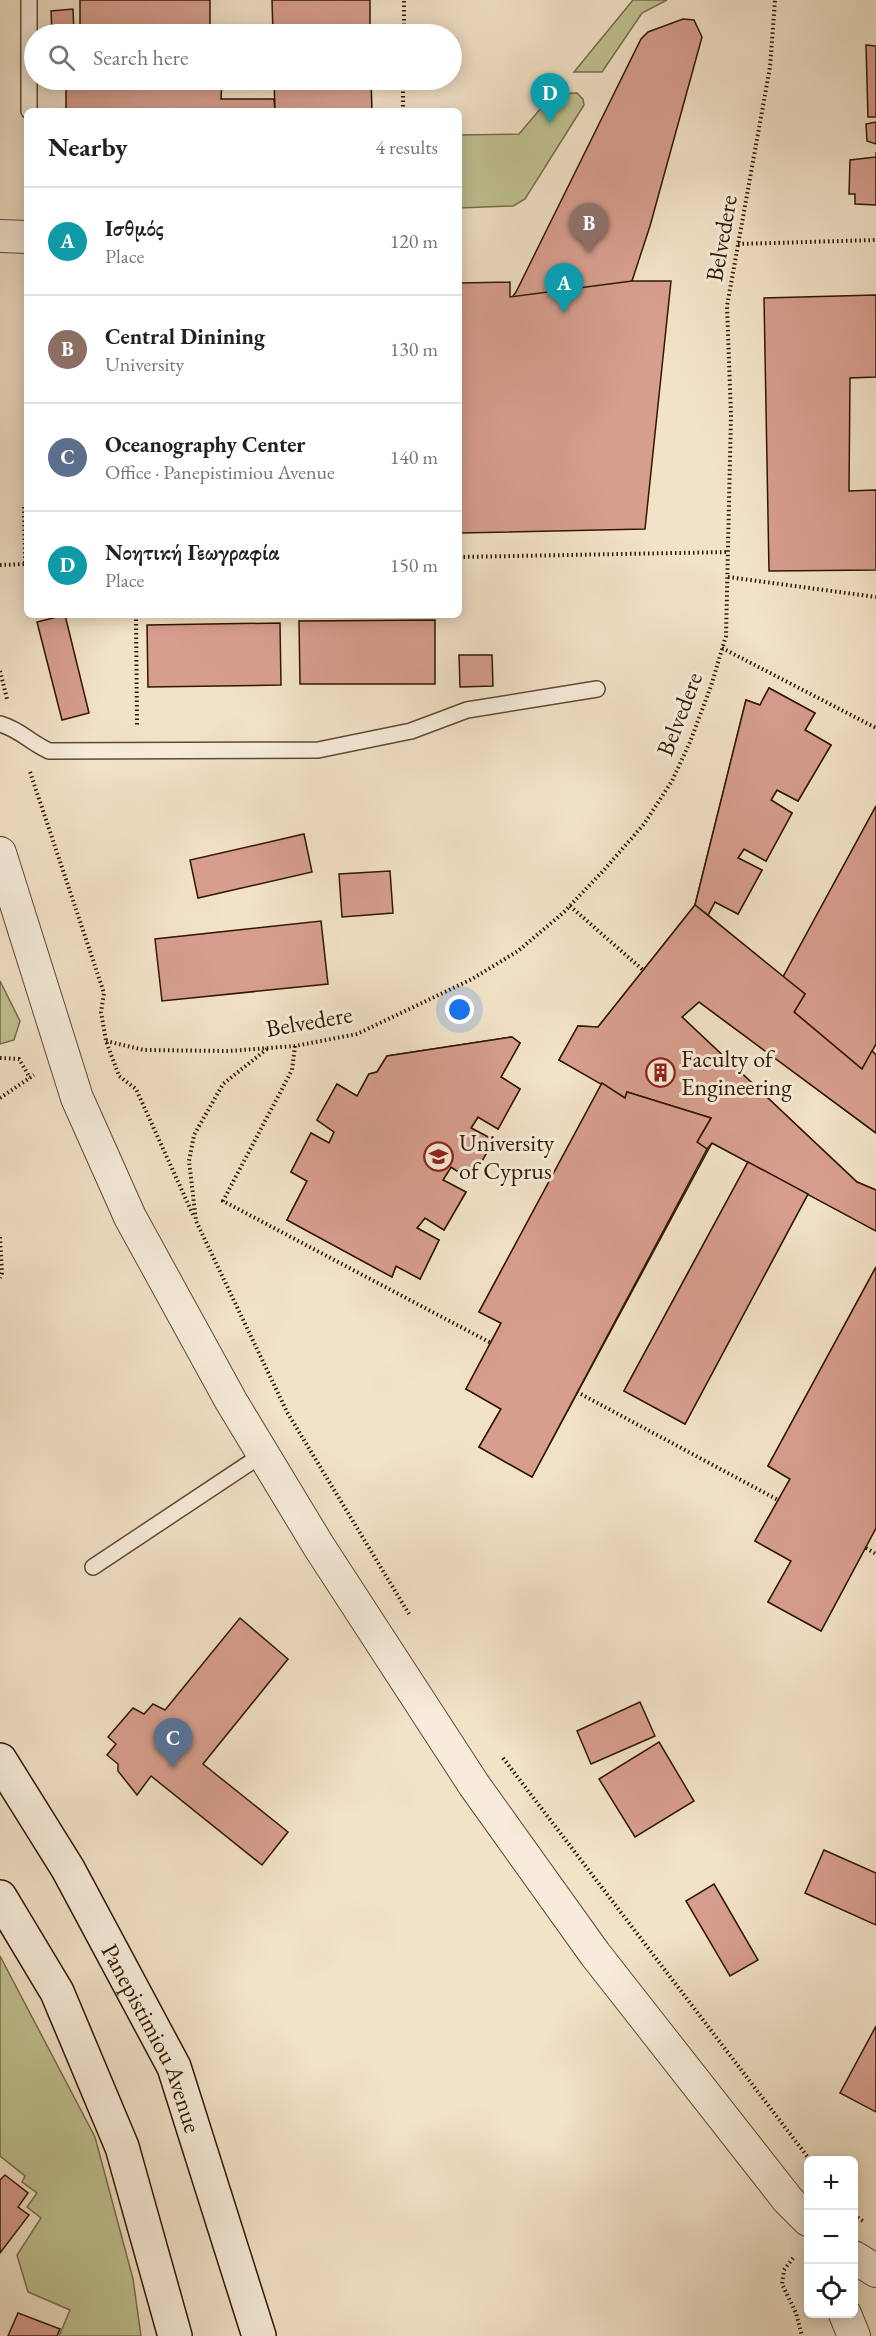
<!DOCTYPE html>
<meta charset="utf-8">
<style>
:root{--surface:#fff;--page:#f2f2f2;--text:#202124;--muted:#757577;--line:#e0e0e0;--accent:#8f2418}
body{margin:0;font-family:"EB Garamond",serif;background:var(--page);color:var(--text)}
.controls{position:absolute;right:18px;bottom:18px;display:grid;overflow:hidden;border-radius:9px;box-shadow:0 3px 15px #0003}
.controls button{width:54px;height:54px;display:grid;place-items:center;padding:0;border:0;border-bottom:2px solid var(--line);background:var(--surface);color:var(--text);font:30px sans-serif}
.you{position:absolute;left:460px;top:1010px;width:21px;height:21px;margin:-15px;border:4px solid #fff;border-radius:50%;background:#1a73e8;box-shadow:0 0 0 9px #1a73e833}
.badge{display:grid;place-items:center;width:39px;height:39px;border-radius:50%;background:var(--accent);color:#fff;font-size:20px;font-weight:700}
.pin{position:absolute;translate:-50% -50px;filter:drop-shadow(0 2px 3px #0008)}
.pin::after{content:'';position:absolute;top:32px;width:21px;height:18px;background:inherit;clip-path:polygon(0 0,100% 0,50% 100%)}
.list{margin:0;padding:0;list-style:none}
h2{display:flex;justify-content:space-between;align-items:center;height:78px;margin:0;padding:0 24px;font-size:26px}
h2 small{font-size:20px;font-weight:400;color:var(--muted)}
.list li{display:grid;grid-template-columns:39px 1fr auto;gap:18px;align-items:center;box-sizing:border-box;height:108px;padding:0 24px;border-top:2px solid var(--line)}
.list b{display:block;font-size:22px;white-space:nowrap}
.list p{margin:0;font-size:20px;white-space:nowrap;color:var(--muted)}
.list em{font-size:20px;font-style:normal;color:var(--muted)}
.icon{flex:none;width:33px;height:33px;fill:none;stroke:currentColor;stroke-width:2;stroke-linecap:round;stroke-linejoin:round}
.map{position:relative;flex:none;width:876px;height:2336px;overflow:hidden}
.search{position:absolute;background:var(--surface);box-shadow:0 3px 15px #0003;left:24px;top:24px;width:438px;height:66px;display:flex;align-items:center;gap:15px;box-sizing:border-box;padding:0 21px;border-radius:33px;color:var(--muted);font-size:22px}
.panel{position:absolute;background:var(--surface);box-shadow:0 3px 15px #0003;left:24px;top:108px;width:438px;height:510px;border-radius:9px}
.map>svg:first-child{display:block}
</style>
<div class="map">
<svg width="876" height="2336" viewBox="0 0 876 2336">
<rect width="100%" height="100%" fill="#f2e2c8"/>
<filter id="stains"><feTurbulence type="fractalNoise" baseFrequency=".00333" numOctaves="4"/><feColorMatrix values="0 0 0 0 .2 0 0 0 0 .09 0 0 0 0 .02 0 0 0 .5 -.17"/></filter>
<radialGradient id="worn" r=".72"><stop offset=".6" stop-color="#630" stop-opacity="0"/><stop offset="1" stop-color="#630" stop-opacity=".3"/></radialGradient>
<g fill="#c0c292" stroke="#786d49" stroke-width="1.5">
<polygon points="633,0 667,0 642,13 602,72 574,72"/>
<polygon points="577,93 583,99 584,105 525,199 513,206 459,208 459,135 519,134 553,94"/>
<polygon points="0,981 20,1021 14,1040 0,1044"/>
<polygon points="0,1956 95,2137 133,2279 141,2336 59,2336 70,2310 28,2292 17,2255 41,2218 27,2207 37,2193 22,2182 25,2176 0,2156"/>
</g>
<g fill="#d79e8e" stroke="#301800" stroke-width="1.5">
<rect x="80" y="0" width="130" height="34"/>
<polygon points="272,0 370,0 370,34 273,34"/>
<polygon points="73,9 74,34 52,34 51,11"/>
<polygon points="683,19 694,20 702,37 650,226 632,281 601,409 569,449 543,461 511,465 459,447 459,308 491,308 510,300 516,292 641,39 648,32"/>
<polygon points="866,45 876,46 876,117 868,117"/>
<polygon points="66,80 222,80 221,99 274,99 275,111 66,111"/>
<polygon points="274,80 371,80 372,111 275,111"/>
<polygon points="876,122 876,144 867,141 866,124"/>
<polygon points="876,152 876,205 855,204 855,194 849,194 850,160 876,157"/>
<polygon points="632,281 671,281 645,529 459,533 459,283 510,282 510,297"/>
<polygon points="876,295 876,377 850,378 849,491 876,490 876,570 769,571 764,298"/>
<polygon points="65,615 89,713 62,720 37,622"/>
<polygon points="435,620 435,684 300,684 299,621"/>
<polygon points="280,623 281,685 148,687 147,625"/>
<polygon points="459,655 492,655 493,686 460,687"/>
<polygon points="769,688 815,713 805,730 831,745 798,801 777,790 771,800 792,813 766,861 744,849 738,858 762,870 738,914 715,902 708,915 783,977 876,806 876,1044 872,1051 876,1055 876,1133 699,1002 682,1017 857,1182 876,1190 876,1231 808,1194 685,1424 624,1391 748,1162 712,1143 532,1477 479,1447 501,1409 466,1389 501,1323 479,1312 602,1083 559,1060 578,1026 598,1027 695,905 746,700 760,705"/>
<polygon points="769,688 815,713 805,730 831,745 798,801 777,790 771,800 792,813 766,861 744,849 738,858 762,870 738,914 715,902 708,915 695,905 746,700 760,705"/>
<polygon points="876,806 876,1044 862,1069 794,1012 805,994 783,977"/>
<polygon points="304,834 312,872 198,898 190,860"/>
<polygon points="390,871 393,913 342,917 339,874"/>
<polygon points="695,905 805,994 794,1012 862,1069 872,1051 876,1055 876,1133 699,1002 682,1017 857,1182 876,1190 876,1231 712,1143 707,1149 697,1142 711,1118 627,1092 625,1098 559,1060 578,1026 598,1027"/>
<polygon points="321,921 328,984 162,1001 155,939"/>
<polygon points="512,1037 520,1043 501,1077 520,1089 498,1129 478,1117 471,1128 494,1140 471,1180 451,1167 443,1180 466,1192 444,1230 425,1218 417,1228 439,1240 420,1279 396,1266 392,1277 287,1220 307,1181 291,1172 311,1133 329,1143 334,1132 317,1120 337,1084 357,1096 369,1074 377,1072 387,1056"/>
<polygon points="512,1037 520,1043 501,1077 520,1089 498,1129 478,1117 471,1128 494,1140 471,1180 451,1167 443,1180 466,1192 444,1230 425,1218 417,1228 439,1240 420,1279 396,1266 392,1277 287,1220 307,1181 291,1172 311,1133 329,1143 334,1132 317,1120 337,1084 357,1096 369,1074 377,1072 387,1056"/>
<polygon points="602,1083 625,1098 627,1092 711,1118 697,1142 707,1149 532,1477 479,1447 501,1409 466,1389 501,1323 479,1312"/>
<polygon points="748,1162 808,1194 685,1424 624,1391"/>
<polygon points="876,1267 876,1528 821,1631 768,1602 791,1561 755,1541 790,1479 768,1466"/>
<polygon points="876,1267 876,1528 821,1631 768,1602 791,1561 755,1541 790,1479 768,1466"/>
<polygon points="240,1618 288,1659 203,1764 288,1832 262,1865 151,1776 137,1795 118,1771 118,1764 107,1755 116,1744 108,1737 133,1708 144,1714 153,1704 165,1710"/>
<polygon points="640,1702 655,1736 591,1764 577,1731"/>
<polygon points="659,1742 694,1801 635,1837 599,1779"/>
<polygon points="824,1850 876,1873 876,1925 805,1893"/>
<polygon points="714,1884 758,1960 730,1976 686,1901"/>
<polygon points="876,2026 876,2112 840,2093"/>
<polygon points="5,2175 28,2193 18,2207 29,2215 0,2253 0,2180"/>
<polygon points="18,2313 60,2329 57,2336 8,2336"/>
</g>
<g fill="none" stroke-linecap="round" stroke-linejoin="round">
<defs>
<g id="lane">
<polyline points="29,111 29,0"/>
<path d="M0,724C21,730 29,742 49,751L318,750L411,731L467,710L597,689"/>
<polyline points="93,1567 263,1454"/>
</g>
<g id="street">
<polyline points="0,236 27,237"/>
<polyline points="0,853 77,1098 130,1217 231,1401 318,1545 474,1785 595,1954 788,2200 808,2220"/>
<polyline points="854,2257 876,2271"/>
<polyline points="845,2314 854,2336"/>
</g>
<g id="secondary">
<path id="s1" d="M0,1760L68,1869L174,2067L259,2336"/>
<polyline points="0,1897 57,1992 122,2147 175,2336"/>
</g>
</defs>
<use href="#lane" stroke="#604a32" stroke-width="18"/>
<use href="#street" stroke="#604a32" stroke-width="34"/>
<use href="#secondary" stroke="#301800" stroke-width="36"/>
<g stroke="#301800" stroke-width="4" stroke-dasharray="1.5 3" stroke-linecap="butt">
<polyline points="404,34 404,0"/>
<polyline points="222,81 243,80"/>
<polyline points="403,111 403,80"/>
<polyline points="738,244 876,240"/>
<polyline points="24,507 25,564"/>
<polyline points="459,557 729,552"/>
<polyline points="0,565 26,564"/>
<polyline points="728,577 876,597"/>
<polyline points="136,615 137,725"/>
<polyline points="722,648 876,728"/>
<polyline points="0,671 7,699"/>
<polyline points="30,772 104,993 101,1012 106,1041 119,1076 136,1089 194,1217"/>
<polyline points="570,906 643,970"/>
<polyline points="106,1041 144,1050 229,1051 295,1046 357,1034 472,979 518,951 563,913 604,870 644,824 672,781 690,742 711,686 726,636 731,415 727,306 770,67 775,0"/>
<polyline points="295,1046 292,1070 223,1201 491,1343"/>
<polyline points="267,1049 223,1084 194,1135 189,1161 196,1221 287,1412 409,1614"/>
<polyline points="0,1058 19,1059 30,1078"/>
<polyline points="0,1098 34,1075"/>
<polyline points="0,1237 2,1273 0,1278"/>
<polyline points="577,1392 778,1500"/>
<polyline points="866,1548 876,1554"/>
<polyline points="503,1758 810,2160"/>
<polyline points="854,2215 863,2221"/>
<polyline points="793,2258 784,2270 782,2284 796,2313 802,2336"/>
</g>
<use href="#lane" stroke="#f7ecdb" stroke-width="15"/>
<use href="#street" stroke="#f7ecdb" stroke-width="32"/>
<use href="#secondary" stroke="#f7ecdb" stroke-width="33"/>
</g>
<defs>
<symbol id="building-ring" viewBox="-11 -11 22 22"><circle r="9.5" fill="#f7ecdb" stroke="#8f2418" stroke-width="1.5"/><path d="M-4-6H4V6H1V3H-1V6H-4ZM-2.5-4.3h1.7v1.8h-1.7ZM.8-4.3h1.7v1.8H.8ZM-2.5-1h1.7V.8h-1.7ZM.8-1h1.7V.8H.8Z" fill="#8f2418"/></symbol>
<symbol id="university-ring" viewBox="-11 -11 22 22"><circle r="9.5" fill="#f7ecdb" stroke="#8f2418" stroke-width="1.5"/><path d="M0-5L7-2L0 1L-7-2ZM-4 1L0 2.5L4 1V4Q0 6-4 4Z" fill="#8f2418"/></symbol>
</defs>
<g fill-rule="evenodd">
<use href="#building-ring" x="644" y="1056" width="33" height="33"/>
<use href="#university-ring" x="422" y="1140" width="33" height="33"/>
</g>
<g text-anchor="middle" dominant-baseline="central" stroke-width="6" stroke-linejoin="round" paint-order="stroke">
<g font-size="24" fill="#301800" stroke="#f7ecdb">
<text transform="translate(721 238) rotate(-80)">Belvedere</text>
<text transform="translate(679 714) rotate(-69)">Belvedere</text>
<text transform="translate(309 1021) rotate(-10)">Belvedere</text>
<text stroke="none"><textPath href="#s1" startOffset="318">Panepistimiou Avenue</textPath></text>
</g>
<g font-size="24" fill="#301800" stroke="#f7ecdb" text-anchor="start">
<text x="681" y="1058">Faculty of<tspan x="681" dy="28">Engineering</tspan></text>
<text x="459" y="1142">University<tspan x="459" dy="28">of Cyprus</tspan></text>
</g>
</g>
<rect width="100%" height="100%" filter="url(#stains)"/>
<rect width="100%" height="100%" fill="url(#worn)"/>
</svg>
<div class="controls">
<button>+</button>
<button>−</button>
<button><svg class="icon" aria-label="locate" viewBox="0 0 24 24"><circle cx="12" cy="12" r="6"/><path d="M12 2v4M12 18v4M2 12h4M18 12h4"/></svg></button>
</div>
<div class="you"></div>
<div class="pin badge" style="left:564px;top:313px;background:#0f9aa8">A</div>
<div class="pin badge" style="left:589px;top:253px;background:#8d6e63">B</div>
<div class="pin badge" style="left:173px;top:1768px;background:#5c6f8a">C</div>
<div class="pin badge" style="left:550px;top:123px;background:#0f9aa8">D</div>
<div class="search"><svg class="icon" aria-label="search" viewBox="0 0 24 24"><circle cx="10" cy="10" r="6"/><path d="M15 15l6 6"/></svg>Search here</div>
<section class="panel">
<h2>Nearby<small>4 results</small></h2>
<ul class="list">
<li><span class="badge" style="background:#0f9aa8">A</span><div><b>Ισθμός</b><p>Place</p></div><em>120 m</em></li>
<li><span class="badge" style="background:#8d6e63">B</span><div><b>Central Dinining</b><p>University</p></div><em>130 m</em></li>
<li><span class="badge" style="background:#5c6f8a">C</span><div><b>Oceanography Center</b><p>Office · Panepistimiou Avenue</p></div><em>140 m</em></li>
<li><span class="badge" style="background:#0f9aa8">D</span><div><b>Νοητική Γεωγραφία</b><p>Place</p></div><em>150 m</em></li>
</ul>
</section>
</div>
